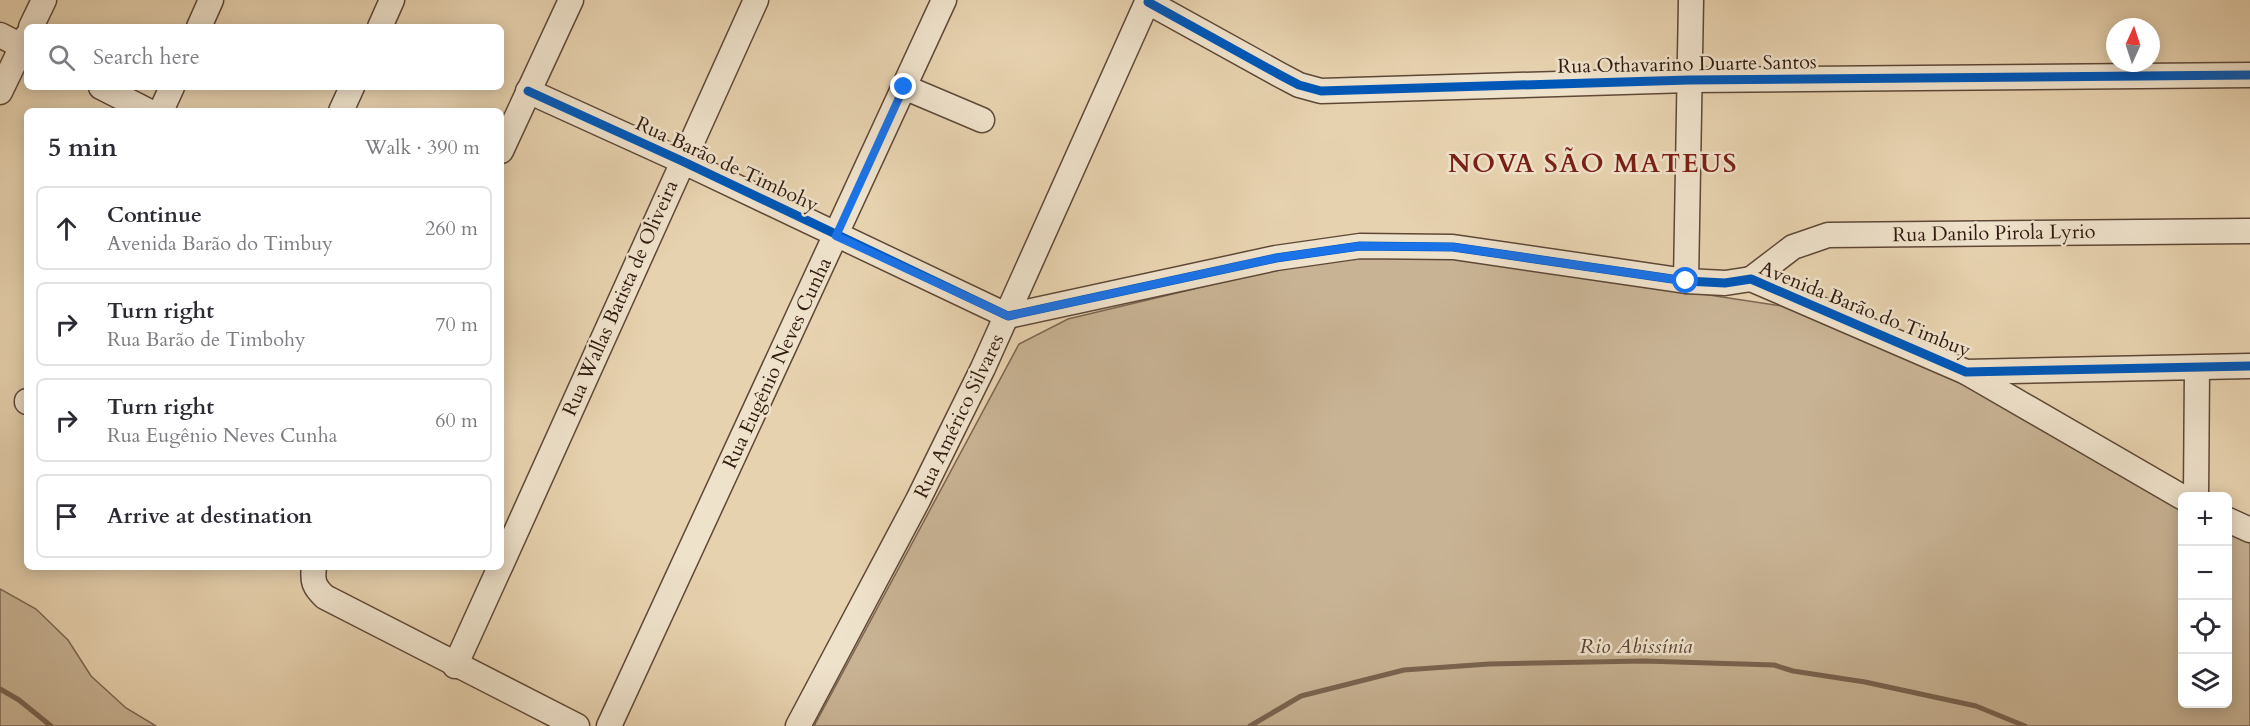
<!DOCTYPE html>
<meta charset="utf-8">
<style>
:root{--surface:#fff;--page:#f7f7f7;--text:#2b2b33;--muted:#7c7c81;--line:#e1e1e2}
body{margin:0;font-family:Cardo,serif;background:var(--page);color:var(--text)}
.controls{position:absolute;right:18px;bottom:18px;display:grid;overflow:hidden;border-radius:9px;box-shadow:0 3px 15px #0003}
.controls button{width:54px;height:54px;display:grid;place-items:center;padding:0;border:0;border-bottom:2px solid var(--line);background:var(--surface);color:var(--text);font:30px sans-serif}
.compass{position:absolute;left:2106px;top:18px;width:54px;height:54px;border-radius:50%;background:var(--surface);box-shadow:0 3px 15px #0003;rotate:3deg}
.stop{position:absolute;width:18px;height:18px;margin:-14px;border:4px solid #1a73e8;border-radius:50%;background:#fff}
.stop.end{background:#1a73e8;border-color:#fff;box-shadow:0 2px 6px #0008}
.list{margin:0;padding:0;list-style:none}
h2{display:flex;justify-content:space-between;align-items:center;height:78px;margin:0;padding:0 24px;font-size:26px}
h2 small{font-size:20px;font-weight:400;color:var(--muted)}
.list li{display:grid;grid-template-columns:39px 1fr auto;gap:18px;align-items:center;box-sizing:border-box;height:84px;margin:0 12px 12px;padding:0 12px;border:2px solid var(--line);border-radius:9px}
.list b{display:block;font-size:22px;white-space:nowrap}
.list p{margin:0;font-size:20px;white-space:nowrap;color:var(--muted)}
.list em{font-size:20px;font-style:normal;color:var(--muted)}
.icon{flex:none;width:33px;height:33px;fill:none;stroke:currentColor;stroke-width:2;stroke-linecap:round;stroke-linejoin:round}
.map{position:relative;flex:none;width:2250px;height:726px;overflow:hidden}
.search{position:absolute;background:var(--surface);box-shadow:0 3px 15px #0003;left:24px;top:24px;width:480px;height:66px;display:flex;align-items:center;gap:15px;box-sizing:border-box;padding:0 21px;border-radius:9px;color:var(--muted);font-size:22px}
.panel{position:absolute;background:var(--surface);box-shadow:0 3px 15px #0003;left:24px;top:108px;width:480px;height:462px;border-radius:9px}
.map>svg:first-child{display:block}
</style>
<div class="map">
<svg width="2250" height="726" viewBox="0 0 2250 726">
<rect width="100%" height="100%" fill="#e7d2af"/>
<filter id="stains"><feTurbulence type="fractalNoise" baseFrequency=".00333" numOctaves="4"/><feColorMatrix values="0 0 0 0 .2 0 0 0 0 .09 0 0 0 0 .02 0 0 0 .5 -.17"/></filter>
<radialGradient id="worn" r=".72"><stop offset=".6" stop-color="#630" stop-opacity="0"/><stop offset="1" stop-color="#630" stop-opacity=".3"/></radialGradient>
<g fill="#c8b394" stroke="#7c6652" stroke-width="1.5">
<polygon points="1403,253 1457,257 1789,307 1920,359 2182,505 2182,704 2228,704 2228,532 2250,543 2250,726 814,726 1019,344 1068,319 1252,275 1332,259"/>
<polygon points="0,589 36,609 68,640 91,676 126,708 156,726 0,726"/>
</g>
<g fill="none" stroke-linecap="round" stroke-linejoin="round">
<g stroke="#79634f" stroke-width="5">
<polyline points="0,689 19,700 51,726"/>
<polyline points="1250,726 1301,696 1404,670 1489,664 1644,661 1774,665 1793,671 1865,682 1976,706 2025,726"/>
</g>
<defs>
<g id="minor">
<polyline points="1148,2 1280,75 1299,85 1321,91 1689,80 2250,75"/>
<polyline points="31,27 44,0"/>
<polyline points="199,27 211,0"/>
<polyline points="380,27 392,0"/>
<polyline points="0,35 27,49"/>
<polyline points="101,87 148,111"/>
<polyline points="904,87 982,120"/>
<polyline points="528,91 682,161 1008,316 1276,258 1360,246 1453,247 1686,281 1725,283 1751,279 1966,372 2250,366"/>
<polyline points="0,92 27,36"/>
<polyline points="161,111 172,87"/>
<polyline points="341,111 352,87"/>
<polyline points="501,151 571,0"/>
<polyline points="1751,279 1793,247 1828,235 2250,231"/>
<polyline points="1686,281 1691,0"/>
<polyline points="1966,372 2182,497"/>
<polyline points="27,402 27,401"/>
<polyline points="2196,496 2197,368"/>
<polyline points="2228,520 2250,530"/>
<polyline points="501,565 756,0"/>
<path d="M314,567C312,581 314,587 325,597L577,726"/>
<polyline points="455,666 500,567"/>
<polyline points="609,726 944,0"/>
<polyline points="798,726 918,500 983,368 1148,0"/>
</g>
</defs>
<use href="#minor" stroke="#5e4837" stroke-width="27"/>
<use href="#minor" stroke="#efe2cb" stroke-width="24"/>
<defs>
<g id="cycleway">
<polyline points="1148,2 1280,75 1299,85 1321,91 1689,80 2250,75"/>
<polyline points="528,91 682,161 1008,316 1276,258 1360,246 1453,247 1686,281 1725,283 1751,279 1966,372 2250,366"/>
</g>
</defs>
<use href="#cycleway" stroke="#efe2cb" stroke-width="13"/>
<use href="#cycleway" stroke="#0057b8" stroke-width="9"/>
</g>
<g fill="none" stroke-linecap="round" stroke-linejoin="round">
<polyline stroke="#1a73e8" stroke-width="8" points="904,87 836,236 1008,316 1276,258 1360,246 1453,247 1686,281"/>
</g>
<g text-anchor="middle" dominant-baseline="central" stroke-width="5" stroke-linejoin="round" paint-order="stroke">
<g font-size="20" fill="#301a0f" stroke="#efe2cb">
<text transform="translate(1687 64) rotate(-1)">Rua Othavarino Duarte Santos</text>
<text transform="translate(727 164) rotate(25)">Rua Barão de Timbohy</text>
<text transform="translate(1994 233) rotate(-1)">Rua Danilo Pirola Lyrio</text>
<text transform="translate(620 298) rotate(-66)">Rua Wallas Batista de Oliveira</text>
<text transform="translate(1865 309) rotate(22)">Avenida Barão do Timbuy</text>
<text transform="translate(777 363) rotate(-65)">Rua Eugênio Neves Cunha</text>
<text transform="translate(959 416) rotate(-64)">Rua Américo Silvares</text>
</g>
<g font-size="21" font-style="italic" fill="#5a4434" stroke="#efe2cb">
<text x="1636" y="646">Rio Abissínia</text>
</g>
<g font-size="26" font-weight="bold" letter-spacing="1.5" fill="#7a1f14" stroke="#efe2cb">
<text x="1593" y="163">NOVA SÃO MATEUS</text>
</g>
</g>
<rect width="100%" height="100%" filter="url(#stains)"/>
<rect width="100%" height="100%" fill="url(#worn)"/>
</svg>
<div class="controls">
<button>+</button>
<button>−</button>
<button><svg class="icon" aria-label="locate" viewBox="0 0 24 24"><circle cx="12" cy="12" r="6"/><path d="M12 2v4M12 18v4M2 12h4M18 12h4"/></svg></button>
<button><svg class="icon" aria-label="layers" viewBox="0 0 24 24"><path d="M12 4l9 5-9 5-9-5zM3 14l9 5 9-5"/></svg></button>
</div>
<svg class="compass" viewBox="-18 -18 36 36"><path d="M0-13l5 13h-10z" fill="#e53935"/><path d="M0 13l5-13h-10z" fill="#7c7c81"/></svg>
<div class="stop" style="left:1686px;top:281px"></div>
<div class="stop end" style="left:904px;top:87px"></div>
<div class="search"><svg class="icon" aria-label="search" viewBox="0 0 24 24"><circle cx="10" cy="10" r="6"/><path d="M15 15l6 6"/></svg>Search here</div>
<section class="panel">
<h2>5 min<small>Walk · 390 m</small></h2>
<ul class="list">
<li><svg class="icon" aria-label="ahead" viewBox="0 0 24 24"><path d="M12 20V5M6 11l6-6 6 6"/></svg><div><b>Continue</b><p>Avenida Barão do Timbuy</p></div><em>260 m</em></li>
<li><svg class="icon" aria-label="right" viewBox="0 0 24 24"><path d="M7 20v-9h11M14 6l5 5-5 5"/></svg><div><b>Turn right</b><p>Rua Barão de Timbohy</p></div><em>70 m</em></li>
<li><svg class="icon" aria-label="right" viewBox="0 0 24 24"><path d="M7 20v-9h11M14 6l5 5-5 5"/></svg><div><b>Turn right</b><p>Rua Eugênio Neves Cunha</p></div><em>60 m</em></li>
<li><svg class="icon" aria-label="arrive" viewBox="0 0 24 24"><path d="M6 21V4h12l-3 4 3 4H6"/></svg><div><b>Arrive at destination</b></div></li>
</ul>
</section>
</div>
